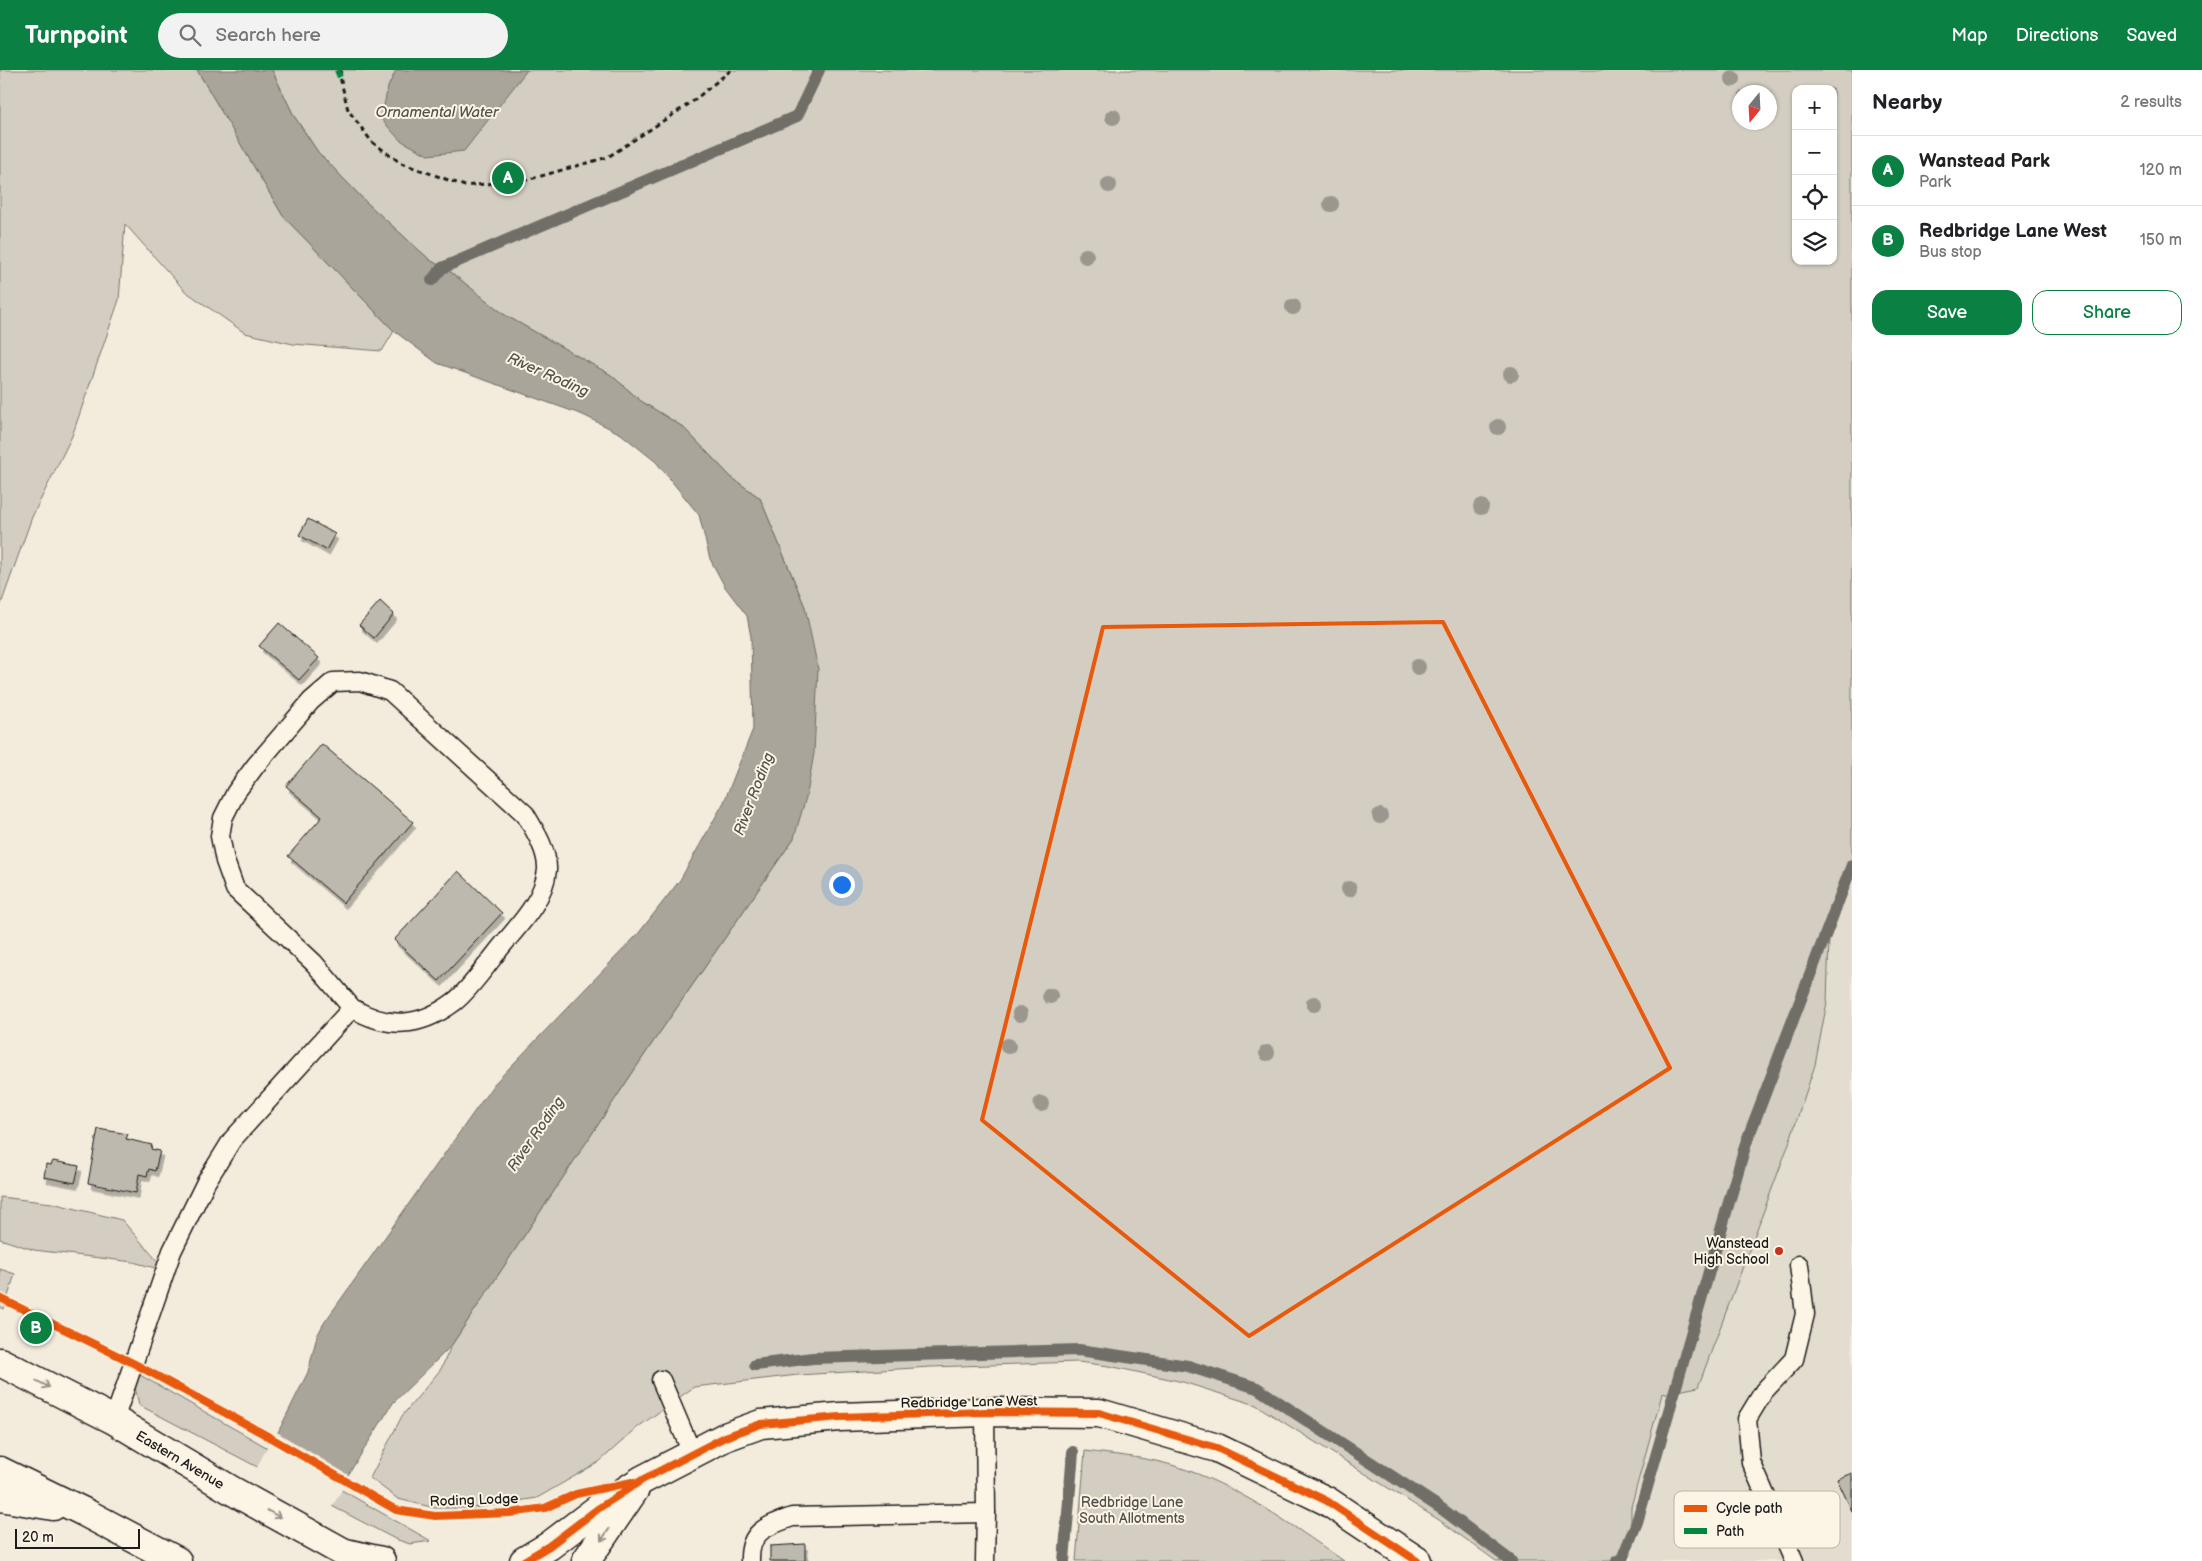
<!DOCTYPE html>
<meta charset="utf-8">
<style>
:root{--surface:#fff;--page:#f2f2f2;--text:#202124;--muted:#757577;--line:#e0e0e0;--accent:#0b8043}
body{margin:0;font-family:"Balsamiq Sans",sans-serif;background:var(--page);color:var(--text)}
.controls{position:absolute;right:15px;top:15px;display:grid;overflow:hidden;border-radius:10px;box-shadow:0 1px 4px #0004}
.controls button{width:45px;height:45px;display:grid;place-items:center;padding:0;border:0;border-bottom:1px solid var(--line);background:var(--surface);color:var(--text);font:25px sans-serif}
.compass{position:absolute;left:1732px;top:15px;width:45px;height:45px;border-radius:50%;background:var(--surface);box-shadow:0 1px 4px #0004;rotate:198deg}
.scale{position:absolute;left:15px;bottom:12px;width:125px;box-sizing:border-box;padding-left:5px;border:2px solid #1c1c1c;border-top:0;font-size:14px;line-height:18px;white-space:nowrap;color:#1c1c1c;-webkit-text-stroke:4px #fcf5e5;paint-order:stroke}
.you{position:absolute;left:841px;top:814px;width:18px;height:18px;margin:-12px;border:4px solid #fff;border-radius:50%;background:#1a73e8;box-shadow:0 0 0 8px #1a73e833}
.badge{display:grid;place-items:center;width:32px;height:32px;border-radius:50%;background:var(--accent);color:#fff;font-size:16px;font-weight:700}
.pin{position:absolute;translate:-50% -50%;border:2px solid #fff;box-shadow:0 1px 5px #0006}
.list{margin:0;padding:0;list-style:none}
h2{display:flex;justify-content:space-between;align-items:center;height:65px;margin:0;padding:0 20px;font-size:21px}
h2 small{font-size:16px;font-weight:400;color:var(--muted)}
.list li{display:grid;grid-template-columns:32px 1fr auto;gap:15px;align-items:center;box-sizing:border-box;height:70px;padding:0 20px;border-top:1px solid var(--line)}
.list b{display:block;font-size:19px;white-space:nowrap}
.list p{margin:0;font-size:16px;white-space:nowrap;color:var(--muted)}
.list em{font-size:16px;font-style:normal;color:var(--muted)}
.actions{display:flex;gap:10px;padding:15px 20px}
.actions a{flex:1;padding:11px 0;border:1px solid var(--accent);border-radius:15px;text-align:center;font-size:18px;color:var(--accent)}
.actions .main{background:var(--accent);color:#fff}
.icon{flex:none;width:28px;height:28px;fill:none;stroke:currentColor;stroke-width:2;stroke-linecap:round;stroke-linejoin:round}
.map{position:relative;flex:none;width:1852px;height:1491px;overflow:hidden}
header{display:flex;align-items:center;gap:30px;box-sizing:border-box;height:70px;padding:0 25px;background:var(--accent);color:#fff}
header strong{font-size:24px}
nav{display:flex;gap:28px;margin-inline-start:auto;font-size:18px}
.search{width:350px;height:45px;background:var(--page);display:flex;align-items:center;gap:12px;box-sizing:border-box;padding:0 18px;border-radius:28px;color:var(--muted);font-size:19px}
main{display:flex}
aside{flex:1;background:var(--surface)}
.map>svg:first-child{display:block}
</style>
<header>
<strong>Turnpoint</strong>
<div class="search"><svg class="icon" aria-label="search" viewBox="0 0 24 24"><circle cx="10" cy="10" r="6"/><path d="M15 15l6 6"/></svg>Search here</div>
<nav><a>Map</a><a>Directions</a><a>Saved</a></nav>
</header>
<main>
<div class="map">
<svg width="1852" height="1491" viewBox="0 0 1852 1491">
<defs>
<filter id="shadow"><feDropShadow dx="3" dy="5.5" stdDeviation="0" flood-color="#0004"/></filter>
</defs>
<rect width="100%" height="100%" fill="#f3ecdd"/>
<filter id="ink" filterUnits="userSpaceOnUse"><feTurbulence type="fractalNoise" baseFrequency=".02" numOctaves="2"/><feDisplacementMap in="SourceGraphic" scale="10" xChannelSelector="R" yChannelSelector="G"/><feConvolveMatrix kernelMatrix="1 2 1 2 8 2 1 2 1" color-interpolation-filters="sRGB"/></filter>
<g filter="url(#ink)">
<polygon fill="#e3ddcf" points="1852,733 1852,1491 1632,1491 1631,1437 1681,1253"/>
<g fill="#d3cec1" stroke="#78756e" fill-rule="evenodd">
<polygon points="0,0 197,0 283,146 394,261 382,281 293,274 245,263 185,221 125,154 119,230 72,366 32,447 0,537"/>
<path d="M272,0H1852V796L1830,835L1827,932L1815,995L1788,1076L1698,1317L1662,1324L1631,1437V1485L1613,1491H1496L1439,1450L1256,1335L1183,1312L1109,1296L1078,1292L931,1297L798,1305L694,1317L638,1357L599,1392L537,1428L473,1438H435L398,1429L370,1408L402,1346L441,1299L451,1276L649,978L794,768L805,537L760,428L731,407L683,357L641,331L611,305L505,245L452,203L430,190L366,132L318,82L294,46ZM1796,19H1833V191H1796ZM1740,22H1770V52H1740Z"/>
<polygon points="0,1127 52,1133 122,1150 166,1201 133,1192 34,1180 0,1169"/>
<polygon points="0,1199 15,1204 4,1239 0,1237"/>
<polygon points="140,1305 431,1471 410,1474 395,1469 139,1335 135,1317"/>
<path d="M1085,1381C1115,1385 1146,1387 1175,1396C1237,1415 1292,1455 1344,1491H1076Z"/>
</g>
<g fill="#aaa59b" stroke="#716e68">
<polygon points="197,0 272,0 294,46 318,82 366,132 430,190 452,203 505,245 611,305 641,331 683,357 731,407 760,428 805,537 818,599 814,683 807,724 794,768 649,978 451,1276 393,1333 348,1405 214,1491 308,1302 317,1266 324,1253 494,1014 638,864 680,810 724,732 753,659 751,567 747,546 725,517 710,489 699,445 656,392 621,364 583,345 437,293 394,261 283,146"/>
<polygon points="396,0 527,0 464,81 428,85 400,70 381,49 388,17"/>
</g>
<polygon fill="#f3ecdd" points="275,1361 350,1406 300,1491 211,1491"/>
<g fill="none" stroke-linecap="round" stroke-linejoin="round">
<g stroke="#716e68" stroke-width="12">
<polyline points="432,210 442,198 797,46 819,0"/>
<polyline points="755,1295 813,1288 1079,1280 1188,1296 1257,1318 1442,1439 1511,1491"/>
<polyline points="1064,1491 1073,1382"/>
<polyline points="1617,1491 1622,1489 1637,1452 1746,1073 1852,795"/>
</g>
</g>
<g fill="#beb9ae" stroke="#1c1c1c" filter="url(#shadow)">
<polygon points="308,449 335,464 326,480 299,465"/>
<polygon points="380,531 394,544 374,568 359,555"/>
<polygon points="279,553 319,588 299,610 259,576"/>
<polygon points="322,674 413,752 343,833 288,786 322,747 286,716"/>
<polygon points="458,801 502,843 439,911 394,870"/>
<polygon points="98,1059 128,1064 126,1069 152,1075 151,1079 160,1081 155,1101 149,1099 147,1106 139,1104 136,1123 88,1113"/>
<polygon points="53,1091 79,1096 75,1113 44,1107 46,1094 51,1095"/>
<polygon points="1852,1403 1852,1441 1837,1409"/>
<polygon points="805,1474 805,1491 770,1491 770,1476"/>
</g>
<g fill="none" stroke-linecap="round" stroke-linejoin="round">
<defs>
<g id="service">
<polyline points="661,1310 692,1383"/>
<path d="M114,1350L172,1181L206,1112L232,1070L352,938C388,959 419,958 454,932C468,922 489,892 501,877C519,855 544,830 547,800C548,781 534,759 525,744L390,621L360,611L333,612L311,631L256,695L236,722L223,748L220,766L225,791L235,819L314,893L352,938"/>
<path d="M750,1491C749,1460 768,1456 792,1447L986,1443L985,1342"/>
<polyline points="985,1491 986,1443"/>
<polyline points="1794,1491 1751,1392 1747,1349 1764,1321 1794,1289 1805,1244 1799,1195"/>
</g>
<g id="minor">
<polyline points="345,1483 381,1491"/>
<polyline points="524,1491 549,1476 599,1438 642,1410 725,1367 761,1354 840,1347 985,1342 1099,1343 1217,1378 1327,1431 1417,1491"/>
<polyline points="586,1491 635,1419"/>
</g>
<g id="trunk">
<path id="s1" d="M0,1292L114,1350L231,1420L359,1491"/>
<polyline points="0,1401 84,1442 177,1491"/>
<polyline points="0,1427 53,1436"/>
</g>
</defs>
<use href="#service" stroke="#1c1c1c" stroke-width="21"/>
<use href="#minor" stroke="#1c1c1c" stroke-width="31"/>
<use href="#trunk" stroke="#1c1c1c" stroke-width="31"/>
<polyline stroke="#1c1c1c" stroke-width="3" stroke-dasharray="5 4" stroke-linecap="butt" points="341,0 340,7 348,40 372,72 401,93 465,116 527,110 608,87 692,32 731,0"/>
<use href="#service" stroke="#fcf5e5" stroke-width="18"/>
<use href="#minor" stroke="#fcf5e5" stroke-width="28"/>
<use href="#trunk" stroke="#fcf5e5" stroke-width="28"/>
<polyline stroke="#00873e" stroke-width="6" stroke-dasharray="12 6" stroke-linecap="butt" points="337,0 340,7"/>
<defs>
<g id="cycleway">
<polyline points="0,1228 133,1293 264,1364 396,1440 435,1446 510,1443 545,1438 576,1424 632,1412"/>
<polyline points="524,1491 549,1476 599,1438 642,1410 725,1367 761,1354 840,1347 985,1342 1099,1343 1217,1378 1327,1431 1417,1491"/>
</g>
</defs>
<use href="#cycleway" stroke="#fcf5e5" stroke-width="11"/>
<use href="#cycleway" stroke="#e8590c" stroke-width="8"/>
</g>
<g fill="#9b978e">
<circle cx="1733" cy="9" r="8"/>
<circle cx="1113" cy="47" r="8"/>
<circle cx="1109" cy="115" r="8"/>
<circle cx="1331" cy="134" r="8"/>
<circle cx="1086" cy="186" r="8"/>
<circle cx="1293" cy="237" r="8"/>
<circle cx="1511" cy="304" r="8"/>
<circle cx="1498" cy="357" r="8"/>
<circle cx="1481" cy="437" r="8"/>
<circle cx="1418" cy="597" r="8"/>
<circle cx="1380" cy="746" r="8"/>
<circle cx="1349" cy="819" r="8"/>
<circle cx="1050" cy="926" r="8"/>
<circle cx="1314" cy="934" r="8"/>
<circle cx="1020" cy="944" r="8"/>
<circle cx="1008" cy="976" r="8"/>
<circle cx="1267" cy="983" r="8"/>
<circle cx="1041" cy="1034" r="8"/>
</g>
<defs><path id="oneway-shaft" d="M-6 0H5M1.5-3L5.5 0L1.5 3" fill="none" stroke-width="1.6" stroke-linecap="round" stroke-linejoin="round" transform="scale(1.25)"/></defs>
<g stroke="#97938b">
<use href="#oneway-shaft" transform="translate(43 1314) rotate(27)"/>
<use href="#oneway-shaft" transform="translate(274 1444) rotate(29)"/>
<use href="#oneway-shaft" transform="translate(605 1465) rotate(125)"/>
</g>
</g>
<path fill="none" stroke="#e8590c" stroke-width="4" stroke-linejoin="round" d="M1443,552L1670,998L1249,1266L982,1050L1103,557Z"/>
<circle fill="#c8321e" stroke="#fcf5e5" stroke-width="2" cx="1779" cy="1181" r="5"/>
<g text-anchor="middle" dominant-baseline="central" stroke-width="4" stroke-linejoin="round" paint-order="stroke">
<g font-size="14" fill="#1c1c1c" stroke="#fcf5e5" text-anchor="end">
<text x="1769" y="1173">Wanstead<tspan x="1769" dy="16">High School</tspan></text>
</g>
<g font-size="14" fill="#1c1c1c" stroke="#fcf5e5">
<text transform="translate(969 1332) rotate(-1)">Redbridge Lane West</text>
<text stroke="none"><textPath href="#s1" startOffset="205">Eastern Avenue</textPath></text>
<text transform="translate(474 1430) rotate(-2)">Roding Lodge</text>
</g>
<g font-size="14" fill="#53514e" stroke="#fcf5e5">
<text x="1132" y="1432">Redbridge Lane<tspan x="1132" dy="16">South Allotments</tspan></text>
</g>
<g font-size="15" font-style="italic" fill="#55534f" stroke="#fcf5e5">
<text x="437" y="42">Ornamental Water</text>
<text transform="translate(548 305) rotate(24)">River Roding</text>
<text transform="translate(754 724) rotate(-69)">River Roding</text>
<text transform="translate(536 1064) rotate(-55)">River Roding</text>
</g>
</g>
<rect x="1674" y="1421" width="166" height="57" rx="8" fill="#fcf5e5" stroke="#b9b4a9" stroke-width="1"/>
<rect x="1684" y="1435" width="23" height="7" fill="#e8590c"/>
<rect x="1684" y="1458" width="23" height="6" fill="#00873e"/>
<g font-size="14" fill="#1c1c1c">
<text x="1716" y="1443">Cycle path</text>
<text x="1716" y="1466">Path</text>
</g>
</svg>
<div class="controls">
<button>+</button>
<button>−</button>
<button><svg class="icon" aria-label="locate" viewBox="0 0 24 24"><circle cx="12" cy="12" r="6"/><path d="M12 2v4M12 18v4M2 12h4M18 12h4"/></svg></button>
<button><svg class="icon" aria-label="layers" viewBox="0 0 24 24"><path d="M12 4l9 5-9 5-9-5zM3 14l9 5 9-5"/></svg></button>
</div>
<svg class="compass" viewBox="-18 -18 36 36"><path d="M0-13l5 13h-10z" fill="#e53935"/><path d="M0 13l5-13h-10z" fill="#757577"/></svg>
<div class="scale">20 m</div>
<div class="you"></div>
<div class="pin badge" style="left:508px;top:108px">A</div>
<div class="pin badge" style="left:36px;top:1258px">B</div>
</div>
<aside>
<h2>Nearby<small>2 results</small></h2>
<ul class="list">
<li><span class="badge">A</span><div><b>Wanstead Park</b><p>Park</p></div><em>120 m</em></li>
<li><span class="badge">B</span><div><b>Redbridge Lane West</b><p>Bus stop</p></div><em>150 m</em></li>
</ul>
<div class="actions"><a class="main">Save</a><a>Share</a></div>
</aside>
</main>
